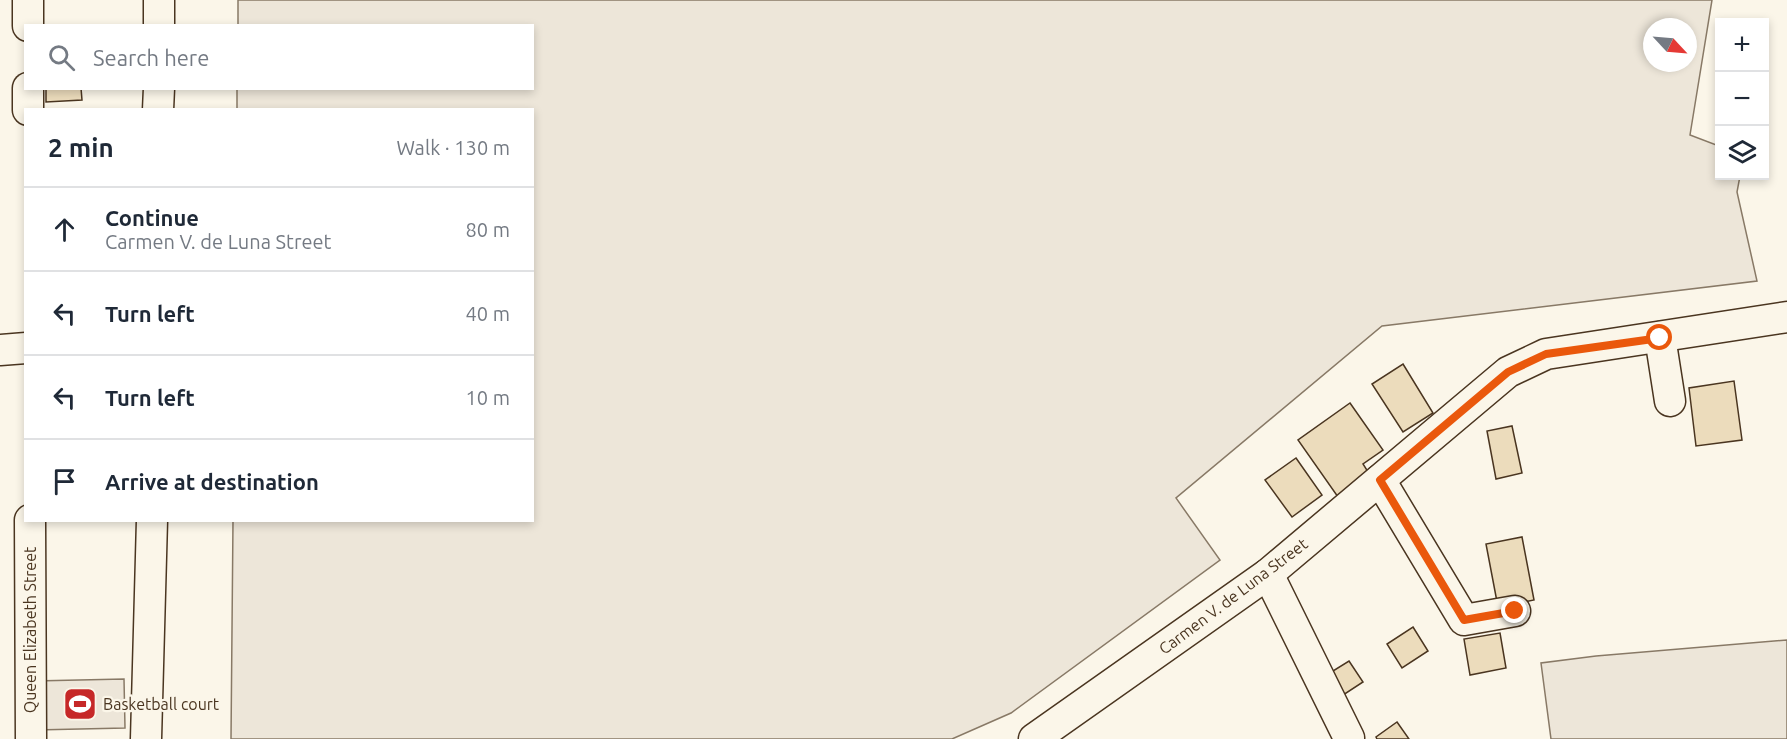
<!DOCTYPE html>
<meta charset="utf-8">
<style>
:root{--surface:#fff;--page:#f6f6f7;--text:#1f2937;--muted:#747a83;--line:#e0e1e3}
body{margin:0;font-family:Ubuntu,sans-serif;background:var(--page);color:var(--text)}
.controls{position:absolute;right:18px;top:18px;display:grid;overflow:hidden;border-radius:0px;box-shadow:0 3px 9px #0003}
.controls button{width:54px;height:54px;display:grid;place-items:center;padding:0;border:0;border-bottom:2px solid var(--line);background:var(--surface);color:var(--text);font:30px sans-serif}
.compass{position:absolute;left:1643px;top:18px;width:54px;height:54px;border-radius:50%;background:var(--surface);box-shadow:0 3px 9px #0003;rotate:116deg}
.stop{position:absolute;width:18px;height:18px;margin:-14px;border:4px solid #ea580c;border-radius:50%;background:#fff}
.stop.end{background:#ea580c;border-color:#fff;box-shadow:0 2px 6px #0008}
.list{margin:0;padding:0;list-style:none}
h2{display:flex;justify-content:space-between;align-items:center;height:78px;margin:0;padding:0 24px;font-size:26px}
h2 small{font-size:20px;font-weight:400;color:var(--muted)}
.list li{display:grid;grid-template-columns:39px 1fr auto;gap:18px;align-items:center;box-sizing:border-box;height:84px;padding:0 24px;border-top:2px solid var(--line)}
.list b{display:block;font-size:22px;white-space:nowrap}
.list p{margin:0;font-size:20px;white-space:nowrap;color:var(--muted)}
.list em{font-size:20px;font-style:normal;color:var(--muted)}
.icon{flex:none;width:33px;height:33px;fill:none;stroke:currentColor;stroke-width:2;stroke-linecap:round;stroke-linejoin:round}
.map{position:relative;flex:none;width:1787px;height:739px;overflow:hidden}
.search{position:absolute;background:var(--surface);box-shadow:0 3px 9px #0003;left:24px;top:24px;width:510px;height:66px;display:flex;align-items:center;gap:15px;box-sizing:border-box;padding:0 21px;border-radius:0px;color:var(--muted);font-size:22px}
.panel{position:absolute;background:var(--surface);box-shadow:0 3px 9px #0003;left:24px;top:108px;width:510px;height:414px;border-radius:0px}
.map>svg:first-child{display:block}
</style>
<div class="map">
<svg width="1787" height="739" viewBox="0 0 1787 739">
<rect width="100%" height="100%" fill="#fbf6e9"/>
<g fill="#ede6d9" stroke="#887966" stroke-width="1.5" fill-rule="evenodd">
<path d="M238,0H1712L1690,135L1719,146L1720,176H1740L1737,192L1757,281L1382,326L1176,498L1220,560L1011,713L952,739H231L233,521L532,520V110L237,109V89L532,88V26L238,25ZM1652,27H1688V63H1652Z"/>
<polygon points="1787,640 1787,739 1551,739 1541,663 1596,656"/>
<polygon points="124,679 125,728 35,730 34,681"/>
</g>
<g fill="#ecdcbc" stroke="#4a3520" stroke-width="1.5">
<polygon points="46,88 81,88 82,100 46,102"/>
<polygon points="1403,364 1433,413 1403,432 1372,384"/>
<polygon points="1734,381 1742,440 1696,446 1689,388"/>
<polygon points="1350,403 1383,450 1363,464 1370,475 1338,497 1298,440"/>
<polygon points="1512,426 1522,473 1496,479 1487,431"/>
<polygon points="1296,458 1322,495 1292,517 1265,480"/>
<polygon points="1522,537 1534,600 1498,607 1486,544"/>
<polygon points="1413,627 1428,651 1402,668 1387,644"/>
<polygon points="1500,633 1506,668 1470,675 1464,639"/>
<polygon points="1349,661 1363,682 1334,701 1320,679"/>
<polygon points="1397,722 1409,739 1377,739 1376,737"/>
</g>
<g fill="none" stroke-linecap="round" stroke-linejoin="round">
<defs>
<g id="minor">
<polyline points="28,0 28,26"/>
<polyline points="159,26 159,0"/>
<polyline points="28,88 28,110"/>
<polyline points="158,110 159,88"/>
<polyline points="1660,337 1670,401"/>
<polyline points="0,350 26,348"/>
<polyline points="1380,480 1464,620 1515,611"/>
<polyline points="30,520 31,739"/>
<polyline points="1268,574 1349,738"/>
<polyline points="146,739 152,520"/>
<polyline points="1034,739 1268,574 1508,372 1546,354 1787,317"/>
</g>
</defs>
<use href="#minor" stroke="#4a3520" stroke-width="33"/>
<use href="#minor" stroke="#fbf6e9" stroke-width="30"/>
</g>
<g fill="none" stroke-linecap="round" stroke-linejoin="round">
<polyline stroke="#ea580c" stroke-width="8" points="1515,611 1464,620 1380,480 1508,372 1546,354 1660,338"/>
</g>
<defs>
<symbol id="stadium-square" viewBox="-11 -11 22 22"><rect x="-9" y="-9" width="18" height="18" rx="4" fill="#c62828" stroke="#fbf6e9"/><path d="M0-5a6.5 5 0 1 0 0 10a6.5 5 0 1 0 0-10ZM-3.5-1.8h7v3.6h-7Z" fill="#fff"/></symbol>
</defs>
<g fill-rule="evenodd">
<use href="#stadium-square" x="61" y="685" width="38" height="38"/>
</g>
<g text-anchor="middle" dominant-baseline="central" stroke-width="4.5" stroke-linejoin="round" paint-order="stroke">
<g font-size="16" fill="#4a3520" stroke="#fbf6e9">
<text transform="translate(1233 596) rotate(-37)">Carmen V. de Luna Street</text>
<text transform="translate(30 630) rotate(-90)">Queen Elizabeth Street</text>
</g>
<g font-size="16" fill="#4a3520" stroke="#fbf6e9" text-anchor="start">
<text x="103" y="704">Basketball court</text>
</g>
</g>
</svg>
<div class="controls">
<button>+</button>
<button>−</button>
<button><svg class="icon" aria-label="layers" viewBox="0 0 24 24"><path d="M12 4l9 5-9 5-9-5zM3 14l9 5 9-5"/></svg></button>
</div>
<svg class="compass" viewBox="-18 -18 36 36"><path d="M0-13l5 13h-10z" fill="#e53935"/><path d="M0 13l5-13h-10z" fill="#747a83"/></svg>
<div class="stop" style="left:1660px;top:338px"></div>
<div class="stop end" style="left:1515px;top:611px"></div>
<div class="search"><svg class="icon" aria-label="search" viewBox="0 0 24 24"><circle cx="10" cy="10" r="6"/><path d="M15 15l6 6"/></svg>Search here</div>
<section class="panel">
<h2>2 min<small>Walk · 130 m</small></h2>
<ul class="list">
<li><svg class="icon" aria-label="ahead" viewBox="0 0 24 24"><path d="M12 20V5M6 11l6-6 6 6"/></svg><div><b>Continue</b><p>Carmen V. de Luna Street</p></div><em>80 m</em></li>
<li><svg class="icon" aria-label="left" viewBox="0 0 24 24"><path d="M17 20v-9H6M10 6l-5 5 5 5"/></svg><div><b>Turn left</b></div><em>40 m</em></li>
<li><svg class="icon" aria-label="left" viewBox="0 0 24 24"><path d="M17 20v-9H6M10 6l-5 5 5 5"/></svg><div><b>Turn left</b></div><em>10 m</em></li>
<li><svg class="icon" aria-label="arrive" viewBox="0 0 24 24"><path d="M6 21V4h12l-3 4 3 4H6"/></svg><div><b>Arrive at destination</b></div></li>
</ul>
</section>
</div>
